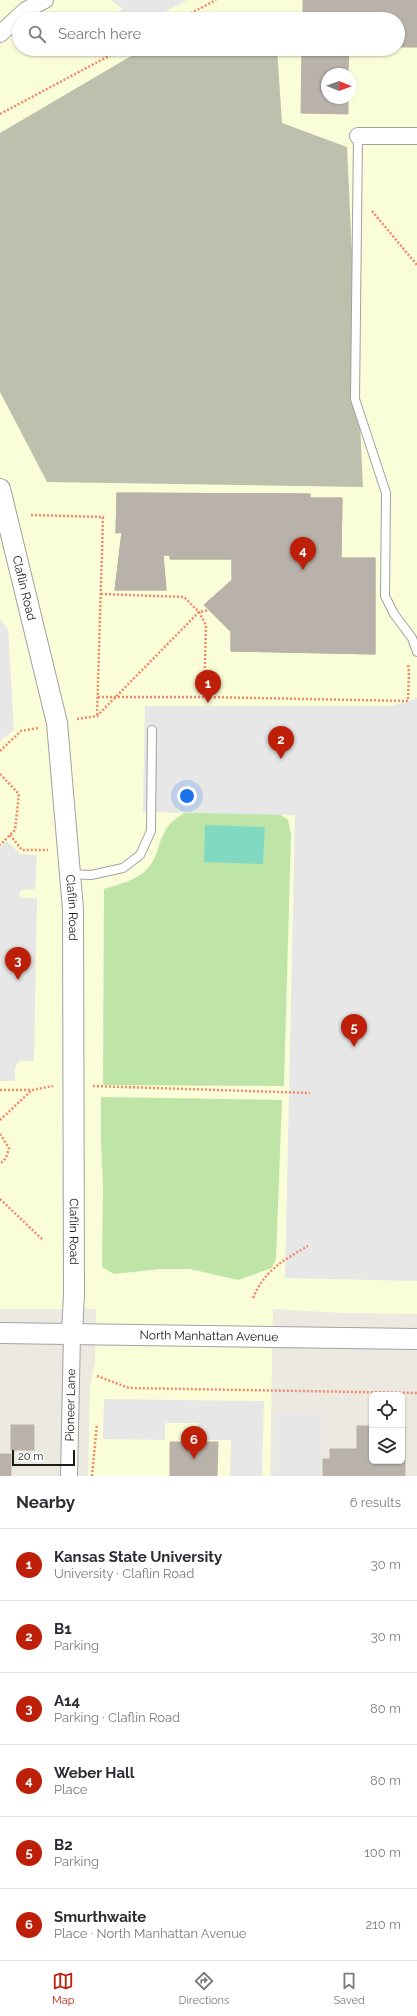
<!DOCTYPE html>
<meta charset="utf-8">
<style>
:root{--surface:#fff;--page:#f7f7f7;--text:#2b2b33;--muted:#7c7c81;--line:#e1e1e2;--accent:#bd1f09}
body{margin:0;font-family:Raleway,sans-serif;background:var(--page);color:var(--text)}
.controls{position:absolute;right:12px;bottom:12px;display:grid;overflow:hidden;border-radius:6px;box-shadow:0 1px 3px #0004}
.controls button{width:36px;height:36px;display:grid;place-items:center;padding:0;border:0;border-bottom:1px solid var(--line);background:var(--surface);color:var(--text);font:20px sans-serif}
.compass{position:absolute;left:321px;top:68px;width:36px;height:36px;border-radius:50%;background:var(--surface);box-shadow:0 1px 3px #0004;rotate:91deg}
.scale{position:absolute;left:12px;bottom:10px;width:63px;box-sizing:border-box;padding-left:4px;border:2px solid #1b1b1b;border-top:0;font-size:11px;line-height:14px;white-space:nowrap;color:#1b1b1b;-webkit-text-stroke:3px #fff;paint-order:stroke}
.you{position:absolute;left:187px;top:796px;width:14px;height:14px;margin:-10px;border:3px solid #fff;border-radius:50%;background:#1a73e8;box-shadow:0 0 0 6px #1a73e833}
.badge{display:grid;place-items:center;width:26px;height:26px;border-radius:50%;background:var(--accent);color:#fff;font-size:13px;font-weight:700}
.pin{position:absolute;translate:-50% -33px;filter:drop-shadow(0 1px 2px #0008)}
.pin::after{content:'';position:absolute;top:21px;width:14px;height:12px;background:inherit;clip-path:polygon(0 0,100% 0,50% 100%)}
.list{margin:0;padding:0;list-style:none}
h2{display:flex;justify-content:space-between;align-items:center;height:52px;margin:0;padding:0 16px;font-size:17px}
h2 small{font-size:13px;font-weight:400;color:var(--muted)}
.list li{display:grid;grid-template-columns:26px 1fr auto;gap:12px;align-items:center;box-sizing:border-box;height:72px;padding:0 16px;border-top:1px solid var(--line)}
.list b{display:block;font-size:15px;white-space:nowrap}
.list p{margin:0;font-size:13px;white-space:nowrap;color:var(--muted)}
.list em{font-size:13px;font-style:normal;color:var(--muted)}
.icon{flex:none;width:22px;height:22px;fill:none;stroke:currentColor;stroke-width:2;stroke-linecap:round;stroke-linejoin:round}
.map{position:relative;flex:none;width:417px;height:1476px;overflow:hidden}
.search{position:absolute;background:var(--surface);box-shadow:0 1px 3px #0004;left:12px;right:12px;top:12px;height:44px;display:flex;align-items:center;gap:10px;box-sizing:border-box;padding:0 14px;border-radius:22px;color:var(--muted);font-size:15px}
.sheet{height:484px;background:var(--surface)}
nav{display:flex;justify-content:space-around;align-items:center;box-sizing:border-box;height:56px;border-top:1px solid var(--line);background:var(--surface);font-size:11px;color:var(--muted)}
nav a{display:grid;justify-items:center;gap:2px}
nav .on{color:var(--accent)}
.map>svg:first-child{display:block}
</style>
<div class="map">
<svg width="417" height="1476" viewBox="0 0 417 1476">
<rect width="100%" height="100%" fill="#eceae0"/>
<path fill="#f9fdd8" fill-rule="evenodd" d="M0,0H417V1314L342,1313L273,1309L270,1476H88L90,1386L95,1362L96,1309H0ZM19,19H398V49H19ZM327,74H351V98H327Z"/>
<polygon fill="#bdc0ad" points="143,49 277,49 282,123 347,147 363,487 47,482 0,392 0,133"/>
<g fill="#bee5a7">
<path d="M194,807L272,809L288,820L291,834L284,1086L103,1085L104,889C119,884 137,881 148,868C158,857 158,843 165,831C171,820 183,814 194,807Z"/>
<polygon points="101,1097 282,1100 276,1258 272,1268 238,1280 190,1269 161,1269 114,1274 102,1267 103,1188 101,1140"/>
</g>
<polygon fill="#81d9c2" points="205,825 265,827 263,864 204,862"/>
<g fill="#e7e7e7">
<polygon points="111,0 187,0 151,19 107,19 123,9"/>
<polygon points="0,619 8,629 14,730 0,741"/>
<polygon points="417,698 417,1281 285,1278 295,815 143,812 145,706 392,706"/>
<polygon points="7,841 20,854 37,855 35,889 21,890 19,895 23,898 37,898 34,1061 20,1061 17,1064 15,1068 15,1081 0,1081 0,848"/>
<polygon points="104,1399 264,1401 262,1476 230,1476 231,1440 198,1440 198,1423 165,1423 165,1440 103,1439"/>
<polygon points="274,1414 322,1415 322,1476 274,1476"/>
</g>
<g fill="#b8b2aa" stroke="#bdb2a4">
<polygon points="303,0 417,0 417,47 398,47 398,19 303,19"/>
<polygon points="302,49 349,49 348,74 327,74 327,98 348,98 348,114 301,113"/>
<polygon points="117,493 310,494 310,498 342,498 341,558 375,558 375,654 231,651 231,632 204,605 232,580 232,559 170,559 170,555 163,555 166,590 115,590 122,532 116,533"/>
<polygon points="117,493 310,494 310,498 342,498 341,558 375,558 375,654 231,651 231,632 204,605 232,580 232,559 170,559 170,555 163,555 166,590 115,590 122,532 116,533"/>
<rect x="11" y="1425" width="23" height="25"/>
<polygon points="357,1426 372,1426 372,1461 402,1461 402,1426 405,1426 405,1476 323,1476 323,1459 330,1459 330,1449 357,1449"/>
<polygon points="182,1434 196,1435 196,1442 218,1442 217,1476 170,1476 170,1442 182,1442"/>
<rect x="0" y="1454" width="11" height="22"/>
</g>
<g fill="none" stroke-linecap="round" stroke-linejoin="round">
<defs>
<g id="service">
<polyline points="358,136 355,399 386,493 385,596 394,614 412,638 417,652"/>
<polyline points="70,874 91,875 123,868 140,855 151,831 152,730"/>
</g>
<g id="minor">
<polyline points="0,34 26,10 45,0"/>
<polyline points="358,136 417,136"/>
<path id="s1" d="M69,1476L72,1334"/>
</g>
<g id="tertiary">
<path id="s2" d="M0,489L57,723L73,909L74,1295L72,1334"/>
<path id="s3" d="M0,1333L417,1339"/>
</g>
</defs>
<use href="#service" stroke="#a2a2a2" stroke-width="10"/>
<use href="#minor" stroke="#a2a2a2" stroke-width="18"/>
<use href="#tertiary" stroke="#a2a2a2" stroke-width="22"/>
<g stroke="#f3896a" stroke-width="2.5" stroke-dasharray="2 2" stroke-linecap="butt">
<polyline points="180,19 216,0"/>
<polyline points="0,114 122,49"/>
<polyline points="372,211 417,265"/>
<polyline points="31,515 103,517 97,716"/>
<polyline points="101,594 184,597 199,612 206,625 204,697"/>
<polyline points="98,697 204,697 408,701 409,672 408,664"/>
<polyline points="77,719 97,716 199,612 209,610"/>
<polyline points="0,751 21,731 38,728"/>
<polyline points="0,774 19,794 15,830 0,845"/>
<polyline points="10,835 22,850 48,850"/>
<polyline points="93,1086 310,1093"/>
<polyline points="0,1090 32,1090 53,1086"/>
<polyline points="0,1120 32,1090"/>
<polyline points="0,1134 9,1148 6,1158 0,1164"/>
<polyline points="0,1199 43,1240"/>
<path d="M253,1298C265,1270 282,1261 308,1246"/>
<polyline points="97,1376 129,1388 417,1393"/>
<polyline points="92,1476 97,1424"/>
</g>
<use href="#service" stroke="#fff" stroke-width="8"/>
<use href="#minor" stroke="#fff" stroke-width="16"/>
<use href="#tertiary" stroke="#fff" stroke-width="20"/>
</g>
<g text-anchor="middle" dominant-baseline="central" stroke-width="4" stroke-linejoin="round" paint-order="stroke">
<g font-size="12" fill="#1b1b1b" stroke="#fff">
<text stroke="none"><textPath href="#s2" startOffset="102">Claflin Road</textPath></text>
<text stroke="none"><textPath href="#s2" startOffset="426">Claflin Road</textPath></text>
<text stroke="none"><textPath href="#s2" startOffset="750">Claflin Road</textPath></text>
<text stroke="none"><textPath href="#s3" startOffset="209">North Manhattan Avenue</textPath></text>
<text stroke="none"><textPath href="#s1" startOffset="71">Pioneer Lane</textPath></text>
</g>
</g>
</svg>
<div class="controls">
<button><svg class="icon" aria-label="locate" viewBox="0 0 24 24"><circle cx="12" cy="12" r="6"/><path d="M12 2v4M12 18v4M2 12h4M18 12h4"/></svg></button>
<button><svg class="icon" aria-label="layers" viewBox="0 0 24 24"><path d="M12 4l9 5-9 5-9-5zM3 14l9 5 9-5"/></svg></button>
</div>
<svg class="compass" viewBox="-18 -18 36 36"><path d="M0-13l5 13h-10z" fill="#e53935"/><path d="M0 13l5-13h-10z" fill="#7c7c81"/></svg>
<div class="scale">20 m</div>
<div class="you"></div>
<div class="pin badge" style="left:208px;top:703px">1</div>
<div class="pin badge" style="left:281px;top:759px">2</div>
<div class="pin badge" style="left:18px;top:980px">3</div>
<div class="pin badge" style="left:303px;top:570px">4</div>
<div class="pin badge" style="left:354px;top:1047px">5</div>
<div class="pin badge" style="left:194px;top:1459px">6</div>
<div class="search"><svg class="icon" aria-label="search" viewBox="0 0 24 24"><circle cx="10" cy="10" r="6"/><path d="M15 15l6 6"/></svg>Search here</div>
</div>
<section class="sheet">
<h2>Nearby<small>6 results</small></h2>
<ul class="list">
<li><span class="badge">1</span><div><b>Kansas State University</b><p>University · Claflin Road</p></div><em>30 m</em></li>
<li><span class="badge">2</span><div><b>B1</b><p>Parking</p></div><em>30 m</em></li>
<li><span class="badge">3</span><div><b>A14</b><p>Parking · Claflin Road</p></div><em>80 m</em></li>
<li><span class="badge">4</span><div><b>Weber Hall</b><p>Place</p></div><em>80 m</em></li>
<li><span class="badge">5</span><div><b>B2</b><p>Parking</p></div><em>100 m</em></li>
<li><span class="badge">6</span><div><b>Smurthwaite</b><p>Place · North Manhattan Avenue</p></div><em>210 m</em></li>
</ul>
</section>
<nav>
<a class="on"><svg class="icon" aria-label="map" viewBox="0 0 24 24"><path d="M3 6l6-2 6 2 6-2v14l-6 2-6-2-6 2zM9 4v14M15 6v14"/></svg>Map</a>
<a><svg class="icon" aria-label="directions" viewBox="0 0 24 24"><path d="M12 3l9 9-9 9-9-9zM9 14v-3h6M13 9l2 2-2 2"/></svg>Directions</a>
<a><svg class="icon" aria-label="saved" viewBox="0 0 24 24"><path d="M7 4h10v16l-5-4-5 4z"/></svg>Saved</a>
</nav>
